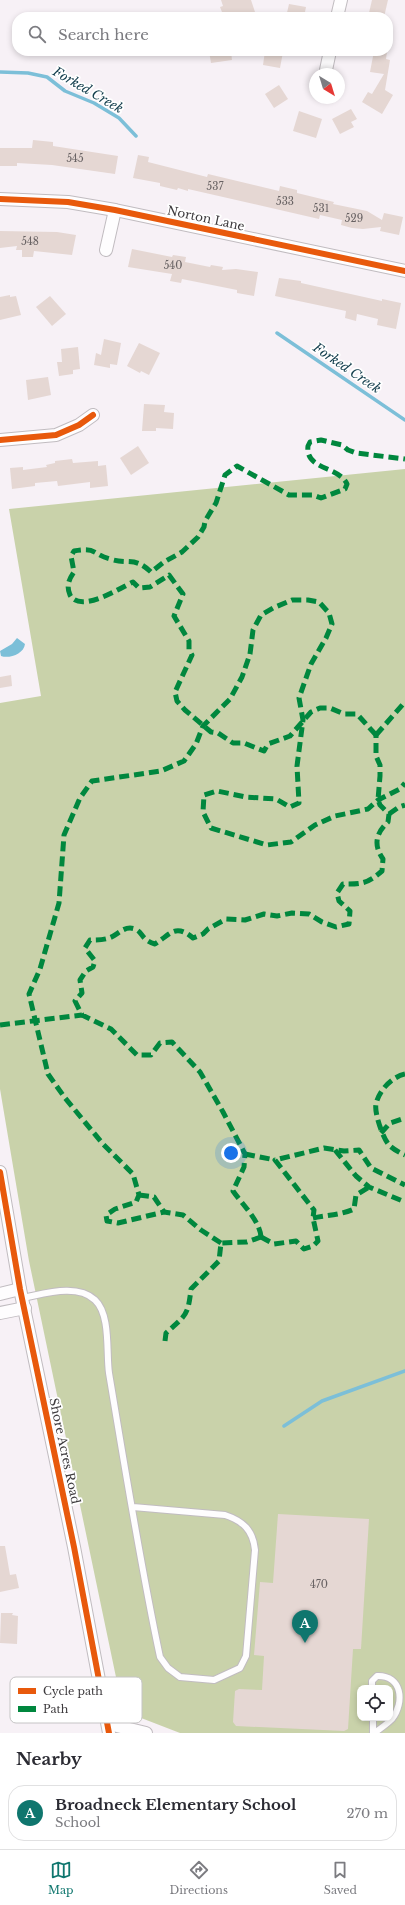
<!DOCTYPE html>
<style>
:root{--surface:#fff;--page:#f2f2f3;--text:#2b2b33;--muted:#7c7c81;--line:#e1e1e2;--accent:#0f766e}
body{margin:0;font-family:"Libre Baskerville",serif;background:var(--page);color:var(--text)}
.controls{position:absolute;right:12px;bottom:12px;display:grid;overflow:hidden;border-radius:8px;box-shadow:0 2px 6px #0003}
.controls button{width:36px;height:36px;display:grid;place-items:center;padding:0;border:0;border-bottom:1px solid var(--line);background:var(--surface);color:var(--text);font:20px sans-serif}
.compass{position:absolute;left:309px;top:68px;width:36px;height:36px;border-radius:50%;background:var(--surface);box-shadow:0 2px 6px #0003;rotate:142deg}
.you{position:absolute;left:231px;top:1153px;width:14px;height:14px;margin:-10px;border:3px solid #fff;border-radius:50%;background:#1a73e8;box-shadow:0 0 0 6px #1a73e833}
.badge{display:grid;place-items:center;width:26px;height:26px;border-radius:50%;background:var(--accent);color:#fff;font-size:13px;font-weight:700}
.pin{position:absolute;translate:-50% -33px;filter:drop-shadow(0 1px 2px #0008)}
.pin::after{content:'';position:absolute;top:21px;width:14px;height:12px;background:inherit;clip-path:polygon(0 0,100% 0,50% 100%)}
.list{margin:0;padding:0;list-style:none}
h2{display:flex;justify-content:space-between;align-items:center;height:52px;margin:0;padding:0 16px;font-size:17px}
h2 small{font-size:13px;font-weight:400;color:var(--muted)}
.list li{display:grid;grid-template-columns:26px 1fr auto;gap:12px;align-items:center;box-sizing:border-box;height:56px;margin:0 8px 8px;padding:0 8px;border:1px solid var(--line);border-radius:16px}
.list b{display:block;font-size:15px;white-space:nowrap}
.list p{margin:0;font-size:13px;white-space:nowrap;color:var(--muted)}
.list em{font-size:13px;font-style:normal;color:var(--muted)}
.icon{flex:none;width:22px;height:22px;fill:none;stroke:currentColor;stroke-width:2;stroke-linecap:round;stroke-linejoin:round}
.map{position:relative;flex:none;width:405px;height:1733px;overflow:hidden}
.search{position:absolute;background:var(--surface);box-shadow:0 2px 6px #0003;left:12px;right:12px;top:12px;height:44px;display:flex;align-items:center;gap:10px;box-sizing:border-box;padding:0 14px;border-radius:16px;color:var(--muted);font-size:15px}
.sheet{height:116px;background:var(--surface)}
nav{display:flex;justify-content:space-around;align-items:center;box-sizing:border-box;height:56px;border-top:1px solid var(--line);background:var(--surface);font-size:11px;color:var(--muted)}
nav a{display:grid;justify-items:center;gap:2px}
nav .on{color:var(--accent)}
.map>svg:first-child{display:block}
</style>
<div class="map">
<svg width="405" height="1733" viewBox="0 0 405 1733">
<rect width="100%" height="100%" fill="#f7f1f6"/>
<path fill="#c9d2aa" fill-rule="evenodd" d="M405,469V1733H180L136,1716L121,1701L29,1261L0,1089V703L41,696L9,509ZM360,1688H390V1718H360Z"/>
<path fill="#7cbfd8" d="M17,638L25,644C24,654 9,659 1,656L0,651L12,644Z"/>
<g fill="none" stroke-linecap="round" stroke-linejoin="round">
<g stroke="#7cbfd8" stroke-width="3.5">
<polyline points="0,72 28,73 47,77 65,91 94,103 119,118 136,136"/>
<polyline points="277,333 405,420"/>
<polyline points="284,1426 322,1401 405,1371"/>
</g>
</g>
<g fill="#e5d7d3">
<polygon points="221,0 251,0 255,12 246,16 245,14 235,17 234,14 224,17 220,7 223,6"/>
<polygon points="372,0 388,0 384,17 368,17"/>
<polygon points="289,4 306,7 304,17 286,17"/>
<polygon points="209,51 231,51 232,60 211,63"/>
<polygon points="265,51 283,52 280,68 263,65"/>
<polygon points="374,51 387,52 386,59 390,60 385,90 393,95 382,114 362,102 368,92 372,94 384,74 370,72"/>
<polygon points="279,85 288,99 274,108 265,94"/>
<polygon points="351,109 357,119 351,122 354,127 340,134 332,119"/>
<polygon points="299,111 322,119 316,138 293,131"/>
<polygon points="33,140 53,142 53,146 118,156 115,174 52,165 17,163 17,166 0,166 0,148 32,148"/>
<polygon points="138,155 149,157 148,162 207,177 208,174 279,191 280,186 297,190 297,193 334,202 333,204 367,211 382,220 384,213 403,217 399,235 380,231 381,227 363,229 352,228 341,225 342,220 320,215 319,219 188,189 188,191 178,188 177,190 160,186 160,183 133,178"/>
<polygon points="0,231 57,232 76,235 72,255 34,251 33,257 22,257 22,250 16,250 17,246 0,248"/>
<polygon points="132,249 172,257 173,255 186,257 185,262 210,267 211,265 223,267 222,270 236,269 258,272 254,296 237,293 237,290 182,279 181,283 170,281 172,274 128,267"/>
<polygon points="279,278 301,281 301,283 382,301 382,299 401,303 396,329 377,325 378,319 357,314 356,321 345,318 346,311 275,296"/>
<polygon points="10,295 10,297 16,296 21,315 0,320 0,297"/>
<polygon points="50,296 66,314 52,326 36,307"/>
<polygon points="104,339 121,343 117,365 110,364 110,368 94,365 96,353 101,355"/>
<polygon points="139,343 160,353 149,375 141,371 140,373 127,366"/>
<polygon points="78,347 80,369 73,370 73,374 59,376 57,362 62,362 61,349"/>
<polygon points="48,377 51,395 28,400 26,380"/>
<polygon points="144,404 165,405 164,412 174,413 173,429 156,428 156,431 142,431"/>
<polygon points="138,446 149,463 131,475 120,458"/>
<polygon points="72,459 73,463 98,461 98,466 106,465 108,486 90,488 90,482 58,486 57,481 35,483 35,486 12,489 10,468 23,467 23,470 47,467 46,465 55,463 55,461"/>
<polygon points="11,675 12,686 0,688 0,677"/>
<polygon points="278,1514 369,1519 361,1649 353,1649 348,1729 344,1731 236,1726 233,1722 235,1691 239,1689 262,1690 264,1656 254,1655 260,1582 273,1583"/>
<polygon points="0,1546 5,1546 10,1575 16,1574 19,1588 0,1592"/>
<polygon points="1,1613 13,1613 12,1615 18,1616 17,1644 0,1643"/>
</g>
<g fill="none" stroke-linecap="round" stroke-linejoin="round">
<defs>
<g id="service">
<path d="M22,1298C44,1294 77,1283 95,1300C111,1315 106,1353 109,1373C125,1468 140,1563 160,1657L168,1668L180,1677L214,1680L240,1668L246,1656L255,1550C253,1530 243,1521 225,1515L133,1507"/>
<path d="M372,1688V1681L377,1676C402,1675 405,1702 392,1719C387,1724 380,1729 374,1733"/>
<polyline points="373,1718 373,1733"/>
</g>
<g id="minor">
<polyline points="337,17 341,0"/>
<polyline points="326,70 330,51"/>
<polyline points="0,199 68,202 115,210 405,271"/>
<polyline points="106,250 115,210"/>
<polyline points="0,440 56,435 79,425 93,415"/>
<polyline points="0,1172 20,1289 74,1547 109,1733"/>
<polyline points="0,1294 20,1289"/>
<polyline points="0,1313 25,1308"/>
<polyline points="109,1724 146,1733"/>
</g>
</defs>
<use href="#service" stroke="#c1bcc0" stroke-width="8"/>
<use href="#minor" stroke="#c1bcc0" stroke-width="14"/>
<use href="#service" stroke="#fefdfe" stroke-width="6"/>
<use href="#minor" stroke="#fefdfe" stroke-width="12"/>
<g stroke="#00873e" stroke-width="5" stroke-dasharray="10 5" stroke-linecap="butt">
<path d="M376,735L357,714H344L330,708H320L311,712L290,736L268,744L264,751L244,743H233L218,733L211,732L185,710L177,701L175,692L192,655L189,650V641L174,616L183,594L169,575L150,587L139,588L133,582C120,588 80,614 70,595C66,586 69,579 74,572L71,556L74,551C97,547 92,554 110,559C129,565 134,556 151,572L164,562L182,552L198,537L204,527L205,521L216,503L225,475L237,466L289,495H313L321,498L345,489L347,484C339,466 305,470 308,446L310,442L321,440L342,445L348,450L356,453L405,459"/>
<polyline points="376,735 405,702"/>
<polyline points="389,814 399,807 405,805"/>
<polyline points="0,1025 82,1015"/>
<path d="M405,1074C392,1077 379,1090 376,1104C374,1113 383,1138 389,1145C393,1149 400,1153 405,1155"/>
<polyline points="381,1133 390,1123 405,1118"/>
<polyline points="335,1150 356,1176 369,1187 405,1202"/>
<polyline points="245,1154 275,1160"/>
<polyline points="139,1195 154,1197 164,1212"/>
<path d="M313,1218C327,1215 341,1215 354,1209L356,1195L369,1187"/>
<path d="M261,1237C260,1221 242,1204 233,1191L244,1167L245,1154L223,1112L200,1072L172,1042L160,1043L151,1055H137L111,1029L82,1015L75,1001L82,993L80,980L86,971L93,967L95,961L85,948L90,940C96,940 103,940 109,938C118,935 124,925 135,929C143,932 141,940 155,944C171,934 175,923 193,938L203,934L208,929L226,919L245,920L264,914L277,916L292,913L309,914L322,922L336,927L349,924L350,911L339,901L337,893L343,884C362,884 367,884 382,871L383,859C373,845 376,833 388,822L389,814L380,805L378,800L380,776V765L376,756V735"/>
<polyline points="261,1237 274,1244 296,1241 304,1249 313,1246 318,1241 313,1218 314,1210 275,1160 324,1148 344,1151 359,1150 371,1168 405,1185"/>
<polyline points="221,1243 201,1230 183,1215 164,1212 118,1223 107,1221 106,1215 115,1209 136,1202 139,1195 133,1174 103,1144 65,1098 48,1074 29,994 40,969 59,903 64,835 80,798 92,781 161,771 184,761 196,744 203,726 230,699 242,677 250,654 253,630 261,615 273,608 292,600 308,600 319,602 329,613 332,624 326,638 311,664 299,698 303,720 297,766 299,803 290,807 276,799 246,797 217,791 204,795 203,812 211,828 267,845 291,842 315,825 335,816 368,809 378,800 400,789 405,783"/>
<path d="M165,1341L166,1333C186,1315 188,1316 191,1289L219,1261L221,1243L247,1242L261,1237"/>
</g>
<defs>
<g id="cycleway">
<polyline points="0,199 68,202 115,210 405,271"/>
<polyline points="0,440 56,435 79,425 93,415"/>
<polyline points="0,1172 20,1289 74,1547 109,1733"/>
</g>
</defs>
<use href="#cycleway" stroke="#fff" stroke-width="8"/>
<use href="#cycleway" stroke="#e8590c" stroke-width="6"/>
</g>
<g text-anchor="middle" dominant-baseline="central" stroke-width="3.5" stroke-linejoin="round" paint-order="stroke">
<g font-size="10" fill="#686263">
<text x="75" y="158">545</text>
<text x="215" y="186">537</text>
<text x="285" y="201">533</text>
<text x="321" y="208">531</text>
<text x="354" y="218">529</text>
<text x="30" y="241">548</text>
<text x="173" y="265">540</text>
<text x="319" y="1584">470</text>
</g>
<g font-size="12" fill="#3e3b3e" stroke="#fff">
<text transform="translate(206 218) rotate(12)">Norton Lane</text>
<text transform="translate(65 1451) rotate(78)">Shore Acres Road</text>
</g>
<g font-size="13" font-style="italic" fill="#133e4d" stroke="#fff">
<text transform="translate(88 90) rotate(30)">Forked Creek</text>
<text transform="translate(347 368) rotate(34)">Forked Creek</text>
</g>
</g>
<rect x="10" y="1677" width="132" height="46" rx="6" fill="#fff" stroke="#c5c4c5" stroke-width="1"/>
<rect x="18" y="1688" width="18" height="6" fill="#e8590c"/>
<rect x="18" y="1706" width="18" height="6" fill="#00873e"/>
<g font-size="11" fill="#3e3b3e">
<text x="43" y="1695">Cycle path</text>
<text x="43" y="1713">Path</text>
</g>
</svg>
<div class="controls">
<button><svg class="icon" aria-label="locate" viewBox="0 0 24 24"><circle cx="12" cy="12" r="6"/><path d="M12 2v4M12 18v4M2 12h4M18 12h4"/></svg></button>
</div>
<svg class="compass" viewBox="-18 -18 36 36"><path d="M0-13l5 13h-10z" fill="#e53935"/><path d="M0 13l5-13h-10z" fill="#7c7c81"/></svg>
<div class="you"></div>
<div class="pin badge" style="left:305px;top:1643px">A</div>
<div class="search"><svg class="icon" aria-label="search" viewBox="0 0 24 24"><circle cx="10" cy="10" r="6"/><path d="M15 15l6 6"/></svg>Search here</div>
</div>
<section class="sheet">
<h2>Nearby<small></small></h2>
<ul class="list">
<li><span class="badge">A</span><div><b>Broadneck Elementary School</b><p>School</p></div><em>270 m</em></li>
</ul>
</section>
<nav>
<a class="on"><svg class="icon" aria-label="map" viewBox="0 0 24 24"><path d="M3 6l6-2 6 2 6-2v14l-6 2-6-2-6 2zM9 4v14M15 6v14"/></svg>Map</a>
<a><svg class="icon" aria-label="directions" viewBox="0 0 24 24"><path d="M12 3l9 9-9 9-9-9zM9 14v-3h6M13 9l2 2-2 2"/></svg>Directions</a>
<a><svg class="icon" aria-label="saved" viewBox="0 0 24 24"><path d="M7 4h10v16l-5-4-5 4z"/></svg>Saved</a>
</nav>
